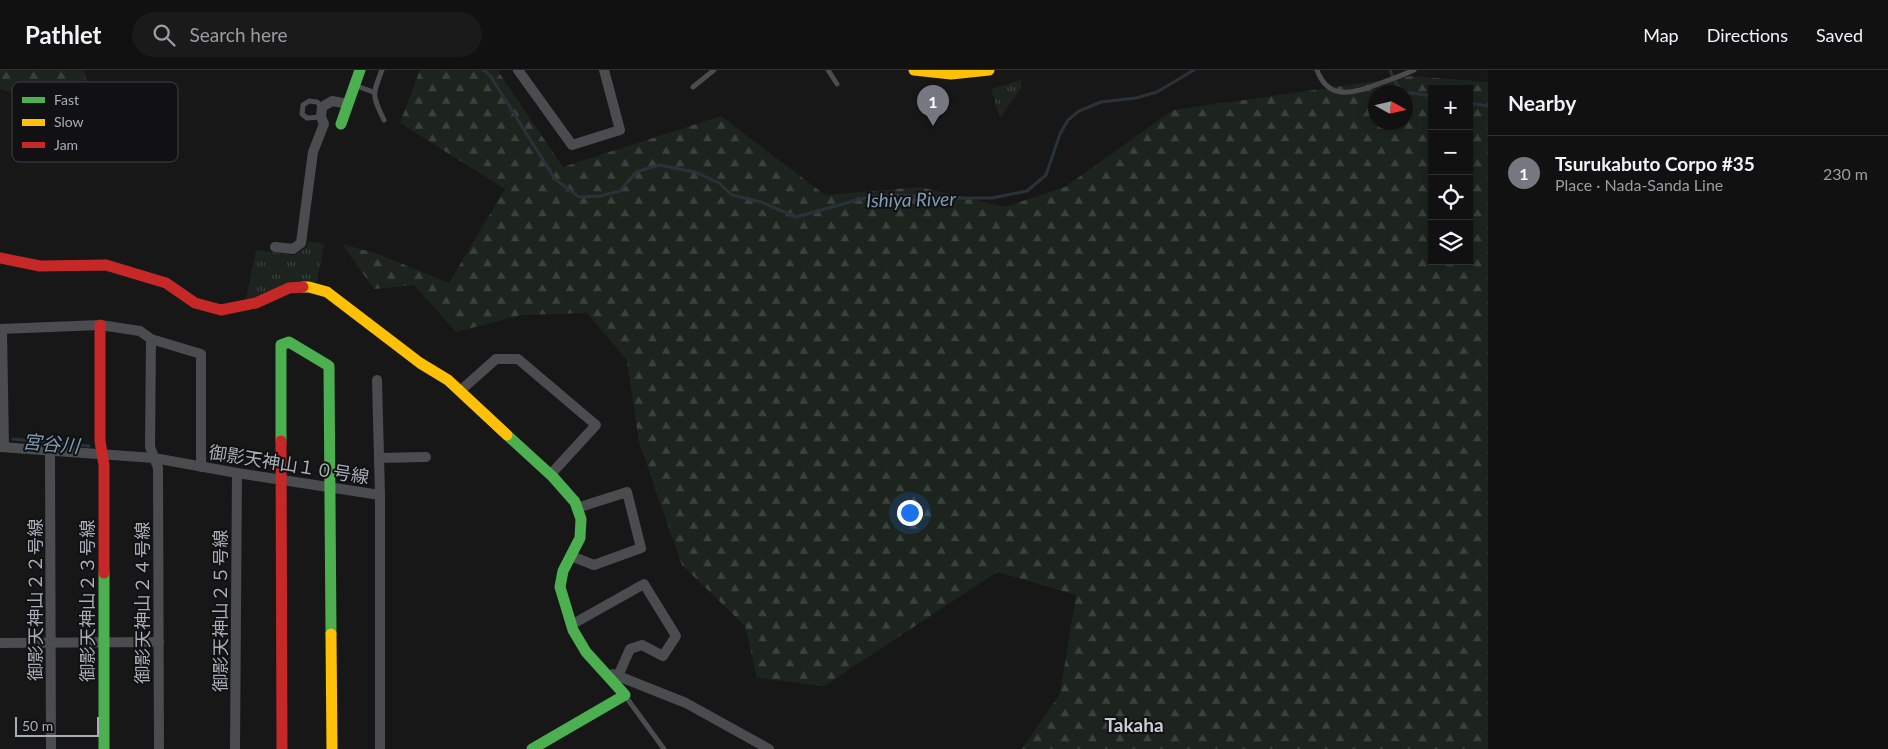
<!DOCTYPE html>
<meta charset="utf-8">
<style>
:root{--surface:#111;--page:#1a1a1a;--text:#f1f3f6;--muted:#9c9d9f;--line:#303131;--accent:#757880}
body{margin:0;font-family:Lato,"Noto Sans JP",sans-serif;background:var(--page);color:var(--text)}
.controls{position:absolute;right:15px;top:15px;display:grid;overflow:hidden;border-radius:0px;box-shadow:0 2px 12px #0003}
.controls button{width:45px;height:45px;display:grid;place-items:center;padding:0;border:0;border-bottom:1px solid var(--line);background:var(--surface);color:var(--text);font:25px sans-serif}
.compass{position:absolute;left:1368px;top:15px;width:45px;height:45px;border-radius:50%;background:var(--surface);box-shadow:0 2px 12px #0003;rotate:98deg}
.scale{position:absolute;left:15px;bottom:12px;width:84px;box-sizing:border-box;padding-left:5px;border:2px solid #a8adb8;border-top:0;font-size:14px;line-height:18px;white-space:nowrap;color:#a8adb8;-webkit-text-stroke:4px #111113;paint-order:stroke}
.you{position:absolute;left:909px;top:442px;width:18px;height:18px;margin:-12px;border:4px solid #fff;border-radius:50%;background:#1a73e8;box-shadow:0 0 0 8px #1a73e833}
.badge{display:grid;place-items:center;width:32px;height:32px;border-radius:50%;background:var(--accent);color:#fff;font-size:16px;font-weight:700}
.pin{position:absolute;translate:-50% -41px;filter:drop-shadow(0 1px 2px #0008)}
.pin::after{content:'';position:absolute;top:26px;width:18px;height:15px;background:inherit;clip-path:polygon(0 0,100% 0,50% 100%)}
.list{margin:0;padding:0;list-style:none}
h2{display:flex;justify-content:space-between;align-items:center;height:65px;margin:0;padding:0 20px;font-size:21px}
h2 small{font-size:16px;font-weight:400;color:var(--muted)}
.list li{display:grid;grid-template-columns:32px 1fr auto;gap:15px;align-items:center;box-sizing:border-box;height:75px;padding:0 20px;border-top:1px solid var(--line)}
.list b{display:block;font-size:19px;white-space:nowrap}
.list p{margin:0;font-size:16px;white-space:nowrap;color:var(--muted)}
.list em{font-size:16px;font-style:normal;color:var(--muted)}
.icon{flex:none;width:28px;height:28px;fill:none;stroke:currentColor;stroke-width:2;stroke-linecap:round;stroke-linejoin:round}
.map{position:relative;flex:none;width:1488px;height:679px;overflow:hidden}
header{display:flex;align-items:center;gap:30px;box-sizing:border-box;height:70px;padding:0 25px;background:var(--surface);border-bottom:1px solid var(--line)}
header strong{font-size:24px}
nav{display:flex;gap:28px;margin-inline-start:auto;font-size:18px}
.search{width:350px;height:45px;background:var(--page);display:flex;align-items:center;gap:12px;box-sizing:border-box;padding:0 18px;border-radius:28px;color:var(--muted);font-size:19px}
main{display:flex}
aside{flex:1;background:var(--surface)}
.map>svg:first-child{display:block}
</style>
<header>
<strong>Pathlet</strong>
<div class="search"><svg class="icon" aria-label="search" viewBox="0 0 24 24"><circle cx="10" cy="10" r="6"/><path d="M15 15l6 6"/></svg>Search here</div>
<nav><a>Map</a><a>Directions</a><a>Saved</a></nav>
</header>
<main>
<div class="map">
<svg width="1488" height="679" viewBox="0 0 1488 679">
<defs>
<pattern id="forest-firs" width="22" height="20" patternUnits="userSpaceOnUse" patternTransform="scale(1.25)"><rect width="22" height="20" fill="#1d241e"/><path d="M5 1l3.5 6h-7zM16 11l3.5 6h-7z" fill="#3b413d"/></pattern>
<pattern id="park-tufts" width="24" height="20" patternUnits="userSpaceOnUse" patternTransform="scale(1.25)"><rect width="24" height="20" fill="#1d241e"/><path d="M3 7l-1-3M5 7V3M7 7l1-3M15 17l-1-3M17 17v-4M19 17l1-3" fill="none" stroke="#3b413d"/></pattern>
</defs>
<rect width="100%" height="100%" fill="#171717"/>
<g fill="url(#forest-firs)" fill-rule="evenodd">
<polygon points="0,0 84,0 90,24 85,54 45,81 14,23 0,19"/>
<path d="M420,0H497L563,97L721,46L825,125L920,117L1005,137L1065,117L1173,40L1412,6L1488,12V679H1022L1060,624L1076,525L997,502L824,616L757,608L745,556L682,495L639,372L627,290L587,243L522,245L456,262L414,215L374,219L342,174L378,184L449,213L505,119L400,53ZM1432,19H1469V191H1432ZM1376,22H1406V52H1376Z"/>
</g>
<g fill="url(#park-tufts)">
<polygon points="1021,10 1021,18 1000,48 991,19"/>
<polygon points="308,171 324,174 317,212 246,229 256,180 294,185 306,178"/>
</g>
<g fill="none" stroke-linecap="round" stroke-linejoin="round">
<g stroke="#2a3239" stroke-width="3">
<polyline points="484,0 491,7 555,109 579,127 600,126 620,121 636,102 659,95 695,102 719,113 732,125 761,132 796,147 868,127 897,125 950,128 992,128 1027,121 1046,105 1060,64 1068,50 1079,41 1101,32 1136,28 1157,22 1194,0"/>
<polyline points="1390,0 1394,10 1403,22 1432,26"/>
<polyline points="1469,33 1488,36"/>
<polyline points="13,369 89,376"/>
</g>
<g stroke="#4b4c50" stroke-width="5">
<path d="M382,0C372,25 372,25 384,50"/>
<polyline points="828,0 837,14"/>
<path d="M1317,0C1329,33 1356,22 1381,13C1392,9 1403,5 1414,0"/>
<polyline points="357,16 373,22"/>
<polyline points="693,17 714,0"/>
<polyline points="321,47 307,48 302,44 303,35 309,31 317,32 322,37"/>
<polyline points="626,627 664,679"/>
</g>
<g stroke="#4b4c50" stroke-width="10">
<polyline points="518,0 572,75 620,60 604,0"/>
<polyline points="275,177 293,179 301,173 313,82 324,54 321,47 322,37 332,31 348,34"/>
<polyline points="0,259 100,255 140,261 151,269 201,284 201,397"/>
<polyline points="2,260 4,377"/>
<polyline points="151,269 150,377 158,398 159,679"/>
<polyline points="377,310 380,425"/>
<polyline points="460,321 496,289 518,289 596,355 551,404"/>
<polyline points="0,377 154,388 237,403 380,425 380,679"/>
<polyline points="50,381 51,679"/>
<polyline points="379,388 426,387"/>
<polyline points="571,486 594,495 641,478 627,422 577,438"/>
<polyline points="571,555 644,514 676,566 663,586 642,575 630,579 618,606"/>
<polyline points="0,573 159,572"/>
<polyline points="613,604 686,633 769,679"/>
<polyline points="235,679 237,403"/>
</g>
<g stroke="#4caf50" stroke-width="11">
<polyline points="341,54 360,0"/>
<polyline points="507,365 553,407 575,432 581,449 580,468 563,501 560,517 573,560 586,582 625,625 532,679"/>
<polyline points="281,371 281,275 289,272 329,296 331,564"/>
<polyline points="104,503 104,679"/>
</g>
<g stroke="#ffc107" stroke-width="11">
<polyline points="914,0 951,4 989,0"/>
<polyline points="303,217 309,217 327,222 420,293 448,310 507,365"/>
<polyline points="331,564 332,679"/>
</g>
<g stroke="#c62828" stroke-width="11">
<polyline points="0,188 40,196 106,195 166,213 195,233 221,240 256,233 289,218 303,217"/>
<polyline points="100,255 100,371 104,395 104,503"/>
<polyline points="281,371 282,679"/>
</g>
</g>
<g text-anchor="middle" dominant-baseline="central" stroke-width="4" stroke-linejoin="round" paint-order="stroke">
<g font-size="18" fill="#a8adb8" stroke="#111113">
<text transform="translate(289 394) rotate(9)">御影天神山１０号線</text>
<text transform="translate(35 530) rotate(-90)">御影天神山２２号線</text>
<text transform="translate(87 531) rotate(-90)">御影天神山２３号線</text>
<text transform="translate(142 533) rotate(-90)">御影天神山２４号線</text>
<text transform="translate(220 541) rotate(-90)">御影天神山２５号線</text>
</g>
<g font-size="19" font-style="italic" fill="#7f9bb3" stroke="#111113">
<text transform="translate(911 129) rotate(-1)">Ishiya River</text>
<text transform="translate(51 373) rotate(5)">宮谷川</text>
</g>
<g font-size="19" font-weight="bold" fill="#c9ccd4" stroke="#111113">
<text x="1134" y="654">Takaha</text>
</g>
</g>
<rect x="12" y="12" width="166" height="80" rx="8" fill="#111113" stroke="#3e4045" stroke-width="1"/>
<rect x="22" y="27" width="23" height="6" fill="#4caf50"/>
<rect x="22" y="49" width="23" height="7" fill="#ffc107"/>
<rect x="22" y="72" width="23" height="6" fill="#c62828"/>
<g font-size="14" fill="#a8adb8">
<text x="54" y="35">Fast</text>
<text x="54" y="57">Slow</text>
<text x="54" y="80">Jam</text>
</g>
</svg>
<div class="controls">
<button>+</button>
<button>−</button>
<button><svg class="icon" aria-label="locate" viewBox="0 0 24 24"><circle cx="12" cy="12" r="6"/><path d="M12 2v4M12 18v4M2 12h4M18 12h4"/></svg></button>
<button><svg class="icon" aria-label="layers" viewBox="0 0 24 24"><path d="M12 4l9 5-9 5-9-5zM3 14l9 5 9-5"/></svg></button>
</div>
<svg class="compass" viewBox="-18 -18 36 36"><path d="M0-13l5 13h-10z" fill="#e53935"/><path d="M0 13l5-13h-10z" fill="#9c9d9f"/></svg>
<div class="scale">50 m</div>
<div class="you"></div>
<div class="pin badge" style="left:933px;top:56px">1</div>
</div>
<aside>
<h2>Nearby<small></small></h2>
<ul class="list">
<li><span class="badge">1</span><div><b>Tsurukabuto Corpo #35</b><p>Place · Nada-Sanda Line</p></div><em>230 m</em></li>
</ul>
</aside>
</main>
